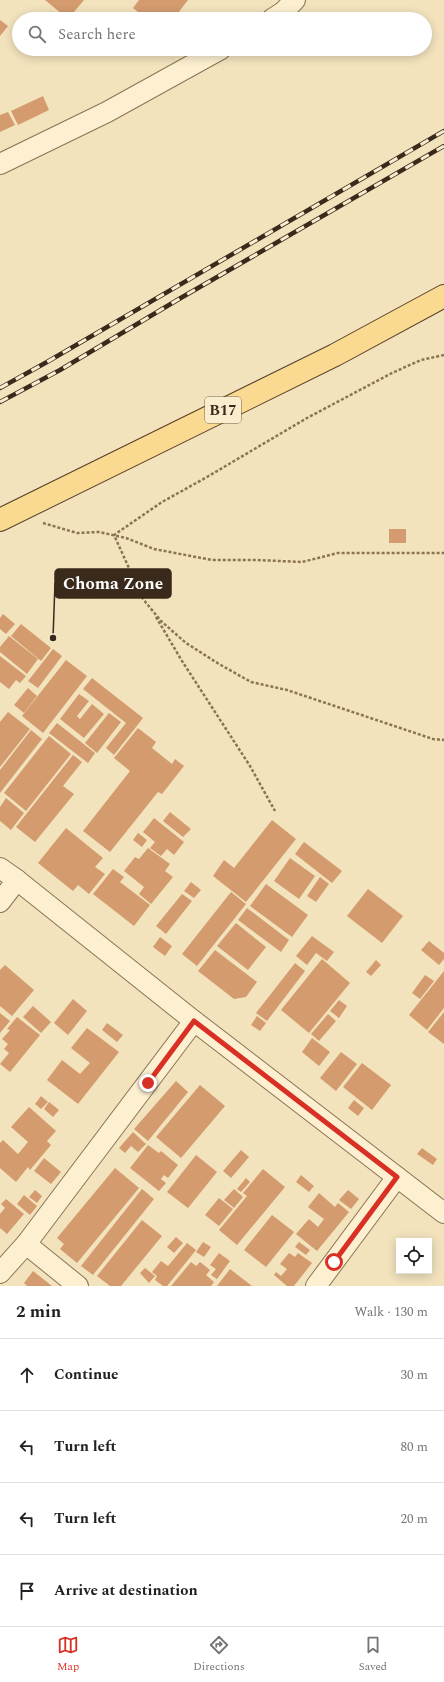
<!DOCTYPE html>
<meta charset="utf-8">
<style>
:root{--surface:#fff;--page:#f6f6f6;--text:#202124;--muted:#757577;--line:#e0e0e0;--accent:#d93025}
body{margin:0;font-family:Spectral,serif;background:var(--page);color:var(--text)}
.controls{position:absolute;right:12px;bottom:12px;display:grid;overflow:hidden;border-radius:0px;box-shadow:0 2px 10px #0003}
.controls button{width:36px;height:36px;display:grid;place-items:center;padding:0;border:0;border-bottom:1px solid var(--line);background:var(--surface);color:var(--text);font:20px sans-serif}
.stop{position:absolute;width:12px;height:12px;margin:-9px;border:3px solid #d93025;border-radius:50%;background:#fff}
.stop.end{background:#d93025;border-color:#fff;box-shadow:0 1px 4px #0008}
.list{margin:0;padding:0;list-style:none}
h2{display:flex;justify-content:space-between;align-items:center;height:52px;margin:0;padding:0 16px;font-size:17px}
h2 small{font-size:13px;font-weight:400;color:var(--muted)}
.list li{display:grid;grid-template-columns:26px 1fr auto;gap:12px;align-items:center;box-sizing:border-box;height:72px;padding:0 16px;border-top:1px solid var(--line)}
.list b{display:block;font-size:15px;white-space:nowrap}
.list em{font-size:13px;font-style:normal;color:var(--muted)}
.icon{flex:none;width:22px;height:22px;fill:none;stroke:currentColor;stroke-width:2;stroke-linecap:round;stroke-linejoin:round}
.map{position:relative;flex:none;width:444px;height:1286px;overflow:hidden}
.search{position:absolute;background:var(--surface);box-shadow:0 2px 10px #0003;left:12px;right:12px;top:12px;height:44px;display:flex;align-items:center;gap:10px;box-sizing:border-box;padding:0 14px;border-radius:22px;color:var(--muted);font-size:15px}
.sheet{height:340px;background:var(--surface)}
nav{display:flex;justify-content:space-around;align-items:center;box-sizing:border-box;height:56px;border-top:1px solid var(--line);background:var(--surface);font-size:11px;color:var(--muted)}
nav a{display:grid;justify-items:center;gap:2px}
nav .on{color:var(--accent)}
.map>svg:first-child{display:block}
</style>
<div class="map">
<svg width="444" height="1286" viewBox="0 0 444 1286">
<rect width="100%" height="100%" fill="#f2e3bd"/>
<g fill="#d49b6f">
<polygon points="45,0 84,0 68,19"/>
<polygon points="139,0 188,0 178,13 185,19 147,19 133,8"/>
<polygon points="0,20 8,26 0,36"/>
<polygon points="43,96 49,110 18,125 11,111"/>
<polygon points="8,112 15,125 0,132 0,115"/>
<rect x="389" y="529" width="17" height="14"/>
<polygon points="122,575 126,582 87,599 84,592"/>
<polygon points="3,614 15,624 6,634 0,629 0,618"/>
<polygon points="21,624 51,648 41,661 11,636"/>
<polygon points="9,636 38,659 27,674 0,652 0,647"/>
<polygon points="53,649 62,656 38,688 28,681"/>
<polygon points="0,656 26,676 20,683 16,680 9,689 0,682"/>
<polygon points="66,660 87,676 43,733 22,716"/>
<polygon points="92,678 143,718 114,755 106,748 126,723 83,689"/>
<polygon points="28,688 37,696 24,713 14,705"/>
<polygon points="79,694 89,701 77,716 80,719 92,704 104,714 84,738 60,719"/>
<polygon points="8,712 30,729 0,767 0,722"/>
<polygon points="109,713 121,722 97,753 85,743"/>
<polygon points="57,723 95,753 88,763 49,733"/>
<polygon points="138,728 156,742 152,748 172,764 175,759 184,766 162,794 158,792 110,852 83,831 130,771 114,758"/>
<polygon points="31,730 42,739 0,793 0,770"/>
<polygon points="49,736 71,754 26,811 4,793"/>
<polygon points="73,755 82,762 63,786 74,794 35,842 16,827"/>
<polygon points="6,798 24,813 11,830 0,821 0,807"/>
<polygon points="170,812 191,829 183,837 163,821"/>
<polygon points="154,818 184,842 174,855 167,849 161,856 150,848 155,842 143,832"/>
<polygon points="272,820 296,839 246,902 213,876 224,860 234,868"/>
<polygon points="66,828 103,858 95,867 105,874 89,894 78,885 73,891 38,863"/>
<polygon points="138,833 147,840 142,847 133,840"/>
<polygon points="304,842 342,871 332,883 295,854"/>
<polygon points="148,848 170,864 165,871 173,877 151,904 139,894 144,887 124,871 135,857 139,859"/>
<polygon points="290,858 315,876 299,899 274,881"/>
<polygon points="113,869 124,877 120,882 150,905 134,926 93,894"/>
<polygon points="320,877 329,884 316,902 307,896"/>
<polygon points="191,882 201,890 194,898 184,891"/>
<polygon points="266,884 308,915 292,937 250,906"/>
<polygon points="368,889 403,916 382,943 347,916"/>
<polygon points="231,892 246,904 197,966 182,954"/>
<polygon points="182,894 192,901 166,934 156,926"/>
<polygon points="247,908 289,940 281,952 238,920"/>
<polygon points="236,923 266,947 248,970 217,946"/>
<polygon points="312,936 334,952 327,961 316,953 307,965 296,956"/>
<polygon points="160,937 172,946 165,956 153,947"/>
<polygon points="429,941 444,953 444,959 439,965 421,950"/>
<polygon points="215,950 257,982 246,997 234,999 198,971"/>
<polygon points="322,959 350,983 309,1033 281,1010"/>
<polygon points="376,960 381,965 371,976 366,972"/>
<polygon points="295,963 305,971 267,1021 256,1013"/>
<polygon points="5,965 34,990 12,1016 0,1006 0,970"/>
<polygon points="444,971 444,1008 427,1030 409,1015"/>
<polygon points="425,975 434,981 420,999 412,993"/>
<polygon points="73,999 87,1011 68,1035 54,1023"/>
<polygon points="339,1000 347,1006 339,1018 330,1011"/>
<polygon points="33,1006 51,1022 41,1033 23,1017"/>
<polygon points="444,1012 444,1044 428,1032"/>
<polygon points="0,1013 10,1021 0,1033"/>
<polygon points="328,1014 336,1021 319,1041 311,1034"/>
<polygon points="257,1016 266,1023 260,1031 251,1025"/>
<polygon points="17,1017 40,1035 10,1072 0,1064 9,1053 4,1049 8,1044 2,1039 10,1030 7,1029"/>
<polygon points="107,1023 123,1035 117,1042 102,1030"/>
<polygon points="87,1028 119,1052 78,1104 47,1080 62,1060 80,1074 90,1063 71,1048"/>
<polygon points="312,1038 330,1052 319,1066 302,1052"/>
<polygon points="341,1052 357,1064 336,1091 320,1078"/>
<polygon points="362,1063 391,1085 372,1110 343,1087"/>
<polygon points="176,1081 188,1092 148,1141 134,1129"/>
<polygon points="200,1085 225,1106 181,1158 156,1137"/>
<polygon points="41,1096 48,1102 41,1109 35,1104"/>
<polygon points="354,1100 364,1108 358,1116 348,1108"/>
<polygon points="49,1102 59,1110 53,1117 44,1109"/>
<polygon points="29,1107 56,1131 47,1141 51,1145 30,1170 28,1167 16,1182 0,1168 0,1143 3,1140 18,1154 28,1142 11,1127"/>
<polygon points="133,1132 146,1144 138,1152 131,1146 125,1153 119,1148"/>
<polygon points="148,1145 159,1153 161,1151 178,1165 168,1178 164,1175 161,1179 166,1183 159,1191 130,1168"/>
<polygon points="422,1148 437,1159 433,1165 417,1154"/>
<polygon points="241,1150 249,1157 231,1178 223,1171"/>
<polygon points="196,1155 217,1172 188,1208 167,1192"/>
<polygon points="44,1158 61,1172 51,1184 34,1171"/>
<polygon points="115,1168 139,1188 77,1263 60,1249 64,1244 57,1238"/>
<polygon points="263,1169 285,1187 237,1245 219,1230 247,1196 243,1193"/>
<polygon points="301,1175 314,1186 309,1192 296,1182"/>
<polygon points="246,1178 250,1182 241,1192 237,1189"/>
<polygon points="142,1189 154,1199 93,1275 81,1266"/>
<polygon points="234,1189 243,1197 234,1208 224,1200"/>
<polygon points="35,1190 42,1196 37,1203 29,1197"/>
<polygon points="348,1190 359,1199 351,1209 339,1200"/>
<polygon points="319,1193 335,1207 338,1203 349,1212 317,1251 296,1234 309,1219 318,1227 324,1219 308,1207"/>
<polygon points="24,1195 37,1206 30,1215 17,1204"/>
<polygon points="219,1198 233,1209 219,1226 205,1215"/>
<polygon points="6,1199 24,1214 7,1234 0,1228 0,1214 5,1208 1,1204"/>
<polygon points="272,1215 294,1232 266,1267 244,1250"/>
<polygon points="142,1220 162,1236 121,1286 110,1286 97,1276"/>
<polygon points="176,1237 183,1243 174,1253 167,1247"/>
<polygon points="203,1242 211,1247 204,1257 196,1252"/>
<polygon points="299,1242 310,1250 306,1255 295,1247"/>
<polygon points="187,1243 196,1250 167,1286 163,1286 155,1280 157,1276 152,1272 161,1261 168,1266"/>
<polygon points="219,1253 230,1261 217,1279 211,1275 216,1269 210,1265"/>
<polygon points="289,1253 295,1257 298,1253 312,1263 294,1286 287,1286 274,1275 276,1272 281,1276 287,1269 280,1264"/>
<polygon points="191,1262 196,1266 200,1262 210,1270 206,1275 214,1282 211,1286 171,1286"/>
<polygon points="145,1268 155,1276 149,1283 140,1273"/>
<polygon points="230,1269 252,1286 217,1286"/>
<polygon points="33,1271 52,1286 27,1286 24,1283"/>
</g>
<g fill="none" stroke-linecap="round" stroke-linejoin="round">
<defs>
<g id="street">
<polyline points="272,19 283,12 295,0"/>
<polyline points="0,164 107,112 221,49"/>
<polyline points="0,868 17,880 194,1021 444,1213"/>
<polyline points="0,902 17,880"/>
<polyline points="26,1244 78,1286"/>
<polyline points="0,1273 26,1244 194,1021"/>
<polyline points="316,1286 397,1177"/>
</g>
<polyline id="primary" points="0,520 335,355 444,296"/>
</defs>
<use href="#street" stroke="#8c7355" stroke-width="22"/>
<use href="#primary" stroke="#59402a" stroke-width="24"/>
<g stroke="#8c7355" stroke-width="2.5" stroke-dasharray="3 2" stroke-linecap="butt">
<polyline points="444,355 421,360 392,373 307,418 207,477 162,502 114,535 143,599 161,621 186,643 219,664 251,682 287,690 433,739 444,740"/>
<polyline points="43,523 77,533 99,532 126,538 154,549 212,560 257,560 302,562 338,553 444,553"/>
<polyline points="156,617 182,661 250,766 275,811"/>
</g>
<use href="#street" stroke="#fcf0d1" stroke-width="20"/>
<use href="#primary" stroke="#fada91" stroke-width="22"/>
<defs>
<g id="rail">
<polyline points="0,388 47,362 444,131"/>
<polyline points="0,402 60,370 179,299 444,146"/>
</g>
</defs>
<use href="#rail" stroke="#392a1b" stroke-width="4.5"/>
<use href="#rail" stroke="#f9edce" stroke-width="3" stroke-dasharray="9" stroke-linecap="butt"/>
</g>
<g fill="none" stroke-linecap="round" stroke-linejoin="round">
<polyline stroke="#d93025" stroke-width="5" points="148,1083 194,1021 397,1177 334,1262"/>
</g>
<g text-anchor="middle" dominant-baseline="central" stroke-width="3" stroke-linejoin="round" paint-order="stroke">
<rect fill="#f9edce" stroke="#736451" stroke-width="1" x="205" y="397" width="36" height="26" rx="3"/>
<g font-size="15" font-weight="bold" fill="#392a1b">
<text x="223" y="410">B17</text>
</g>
</g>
<path fill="none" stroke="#392a1b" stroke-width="1.5" d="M53 638L55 583"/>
<circle fill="#392a1b" stroke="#f9edce" stroke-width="1.5" cx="53" cy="638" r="4"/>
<rect fill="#392a1b" stroke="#392a1b" stroke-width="1.5" x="55" y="569" width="116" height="29" rx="4"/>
<g font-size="17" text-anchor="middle" font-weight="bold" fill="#fff">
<text x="113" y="589">Choma Zone</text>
</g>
</svg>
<div class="controls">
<button><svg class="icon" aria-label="locate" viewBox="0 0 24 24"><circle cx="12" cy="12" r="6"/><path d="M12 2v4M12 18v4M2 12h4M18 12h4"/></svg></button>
</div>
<div class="stop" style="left:334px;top:1262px"></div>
<div class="stop end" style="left:148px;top:1083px"></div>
<div class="search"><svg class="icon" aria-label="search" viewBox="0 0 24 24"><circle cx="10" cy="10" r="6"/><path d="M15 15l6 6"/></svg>Search here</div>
</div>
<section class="sheet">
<h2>2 min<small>Walk · 130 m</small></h2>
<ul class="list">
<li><svg class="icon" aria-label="ahead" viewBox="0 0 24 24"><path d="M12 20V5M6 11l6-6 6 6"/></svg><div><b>Continue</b></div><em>30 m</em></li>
<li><svg class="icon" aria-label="left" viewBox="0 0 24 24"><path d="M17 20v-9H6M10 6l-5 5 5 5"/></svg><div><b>Turn left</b></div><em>80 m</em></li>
<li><svg class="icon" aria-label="left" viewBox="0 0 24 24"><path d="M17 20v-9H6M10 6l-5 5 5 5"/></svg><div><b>Turn left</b></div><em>20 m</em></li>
<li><svg class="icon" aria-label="arrive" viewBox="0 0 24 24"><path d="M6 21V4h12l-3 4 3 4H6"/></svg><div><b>Arrive at destination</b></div></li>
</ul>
</section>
<nav>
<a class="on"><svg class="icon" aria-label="map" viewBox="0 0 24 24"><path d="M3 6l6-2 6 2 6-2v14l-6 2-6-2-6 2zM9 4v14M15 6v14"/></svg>Map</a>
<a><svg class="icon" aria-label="directions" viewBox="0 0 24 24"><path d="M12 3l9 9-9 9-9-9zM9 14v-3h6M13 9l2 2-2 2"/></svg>Directions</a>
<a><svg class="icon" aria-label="saved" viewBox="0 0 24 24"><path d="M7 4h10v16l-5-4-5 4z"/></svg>Saved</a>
</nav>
